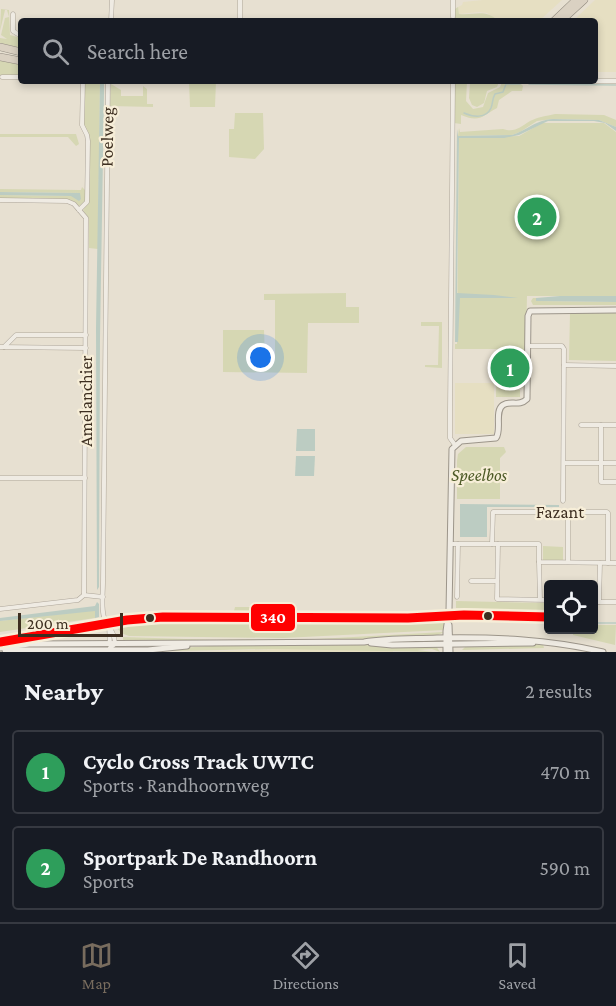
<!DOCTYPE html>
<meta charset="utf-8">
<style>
:root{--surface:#171b24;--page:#242831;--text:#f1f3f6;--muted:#9ea1a6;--line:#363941;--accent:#786c5e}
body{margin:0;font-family:"Crimson Pro",serif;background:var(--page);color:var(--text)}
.controls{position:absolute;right:18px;bottom:18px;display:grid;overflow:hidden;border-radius:6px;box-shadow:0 3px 9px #0003}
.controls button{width:54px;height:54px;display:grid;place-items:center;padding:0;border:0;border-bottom:2px solid var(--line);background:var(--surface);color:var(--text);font:30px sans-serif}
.scale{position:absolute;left:18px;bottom:15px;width:105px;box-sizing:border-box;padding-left:6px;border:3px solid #3d2e20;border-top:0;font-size:16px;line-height:21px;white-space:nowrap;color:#3d2e20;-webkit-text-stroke:4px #f7eed8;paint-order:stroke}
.you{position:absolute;left:261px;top:358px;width:21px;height:21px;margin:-15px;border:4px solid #fff;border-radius:50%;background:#1a73e8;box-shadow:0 0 0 9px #1a73e833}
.badge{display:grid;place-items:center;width:39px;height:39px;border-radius:50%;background:var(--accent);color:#fff;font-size:20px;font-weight:700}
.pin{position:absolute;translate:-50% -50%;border:3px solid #fff;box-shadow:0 2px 6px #0006}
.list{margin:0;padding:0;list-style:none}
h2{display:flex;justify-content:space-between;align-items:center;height:78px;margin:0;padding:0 24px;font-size:26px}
h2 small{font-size:20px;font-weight:400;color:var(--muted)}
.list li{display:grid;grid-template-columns:39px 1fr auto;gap:18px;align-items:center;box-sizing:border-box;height:84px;margin:0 12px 12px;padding:0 12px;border:2px solid var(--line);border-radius:6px}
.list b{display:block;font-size:22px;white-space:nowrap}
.list p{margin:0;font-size:20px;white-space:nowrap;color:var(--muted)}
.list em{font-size:20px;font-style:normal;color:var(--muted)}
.icon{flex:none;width:33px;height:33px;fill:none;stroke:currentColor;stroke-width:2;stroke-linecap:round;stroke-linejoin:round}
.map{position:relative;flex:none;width:616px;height:652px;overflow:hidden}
.search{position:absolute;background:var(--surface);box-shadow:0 3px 9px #0003;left:18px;right:18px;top:18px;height:66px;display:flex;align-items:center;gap:15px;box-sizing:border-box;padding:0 21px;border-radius:6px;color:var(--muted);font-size:22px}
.sheet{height:270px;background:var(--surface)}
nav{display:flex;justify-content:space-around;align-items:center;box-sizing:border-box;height:84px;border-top:2px solid var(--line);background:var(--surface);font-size:16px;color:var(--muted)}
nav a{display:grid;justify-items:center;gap:3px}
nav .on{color:var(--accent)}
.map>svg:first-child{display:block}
</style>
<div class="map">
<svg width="616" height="652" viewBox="0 0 616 652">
<rect width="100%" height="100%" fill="#e7e0d1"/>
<g fill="#e6dfc2">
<polygon points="483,0 562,0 539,21 498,21 487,13 479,12 459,14 458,7 462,5 463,2"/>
<polygon points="595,0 616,0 616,72 595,72 595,21 573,21"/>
<rect x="455" y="383" width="39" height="51"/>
<polygon points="275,649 344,649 393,650 393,652 206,652"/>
</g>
<g fill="#d6d7b3">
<path d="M458,7L459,14C474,16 485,8 498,21H454L455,9Z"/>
<polygon points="1,9 9,10 10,35 21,38 21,48 0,43 0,38 7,39 1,35 5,18 9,17 7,10 5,10 0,31"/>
<polygon points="0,59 21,63 21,75 0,76"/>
<polygon points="84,81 100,81 98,249 89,248 89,219 83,210 89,202 90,138 84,125"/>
<polygon points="189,81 216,81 215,107 190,107"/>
<path d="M457,82H499L497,87L487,91L484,103L477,107L472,105L469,98L470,83L467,82L466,101L473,109L483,107L488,93L500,87L502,82H519L523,86L522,91H512L499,100L497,108C482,116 480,123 461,115V124L454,123V85Z"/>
<polygon points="111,84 121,90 121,96 143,96 143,86 147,89 147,104 153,104 153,107 110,106"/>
<polygon points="235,113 263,113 264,149 255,159 229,157 229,129 234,129"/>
<path d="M555,114L604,115L616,120V127L599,120L553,119L537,121L520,132L512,135L458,136L459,128L460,132L503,129C515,133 520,127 530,121C538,117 546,116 555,114Z"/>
<polygon points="542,123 604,123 616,132 616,296 527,296 525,378 523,379 523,388 513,389 520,390 520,397 496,397 497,349 455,349 455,344 457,344 459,138 519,136"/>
<polygon points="0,134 76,134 79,144 76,146 68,137 0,137"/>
<polygon points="82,187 85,190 85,201 80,206 68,199 0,198 0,195 72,196 80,193 0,192 0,189 81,190"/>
<polygon points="346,293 346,307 359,307 359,323 308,323 307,373 223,372 223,330 264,330 265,358 275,358 275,300 264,300 264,294"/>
<polygon points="533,298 536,298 537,301 616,302 616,305 533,305 531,301"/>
<polygon points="570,313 616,313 616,361 569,360"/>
<polygon points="421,322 442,322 442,368 425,367 425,365 438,365 439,326 421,326"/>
<polygon points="466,447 504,447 506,452 500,458 500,499 457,499 457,461 458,454"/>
<polygon points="543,546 563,547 563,560 543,560"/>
<polygon points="456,601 548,603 548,611 456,608"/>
<polygon points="235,607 272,607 272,611 313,612 313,616 193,615 127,619 127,616 161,611 234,611"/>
<polygon points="95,610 95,618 0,632 0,621"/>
<polygon points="193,618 410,620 447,618 444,630 283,638 129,636 121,633 114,624"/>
<polygon points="594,625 616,625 615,645 573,635 573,630 594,630"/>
<polygon points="444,632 436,636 353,640 123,640 123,637 217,640 317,639"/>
<polygon points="524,644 543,644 544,648 462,650 467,645"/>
<polygon points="356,645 436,646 440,652 432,649 417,650 433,652 274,649 123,652 210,646"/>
</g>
<g fill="#bcccc2">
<polygon points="100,81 104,81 104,94 100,338 99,587 97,590 96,329"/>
<path d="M553,119L599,120L616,127V131L605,123L594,121H548L519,135L504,138H459L457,293L494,295L518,298H460L458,342H455L457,129L458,136L512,135C528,130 535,120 553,119Z"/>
<polygon points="0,192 80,193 81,199 79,201 71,196 0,195"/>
<polygon points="560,296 616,296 616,302 536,301 536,298"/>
<polygon points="297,429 315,429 315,451 296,451"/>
<polygon points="296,456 315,456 314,476 295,476"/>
<polygon points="460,504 559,505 559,507 487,507 487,537 460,537"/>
<polygon points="97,602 99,604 99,617 95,618 95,611 0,621 0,618 95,606"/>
</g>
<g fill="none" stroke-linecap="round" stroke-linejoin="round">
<g stroke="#bcccc2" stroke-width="1.5">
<polyline points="529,84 616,85"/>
<path d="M464,113C473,117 486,119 491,108C493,103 492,99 495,94L503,92L506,84H520"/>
<polyline points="594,623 616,623"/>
</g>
<defs>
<g id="street">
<polyline points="13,14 13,31 21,36"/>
<polyline points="453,17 453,0"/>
<polyline points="111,21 112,0"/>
<polyline points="240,21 240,0"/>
<polyline points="2,77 21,77"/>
<path d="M108,81L103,583C103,594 101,607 104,617C108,629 114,629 115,644L110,648"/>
<polyline points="453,81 450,412 450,438 455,445"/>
<polyline points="595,81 616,81"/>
<polyline points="0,200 67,201 74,204 86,218 84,595"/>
<polyline points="79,210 87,202 88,141 87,135 82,125 83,81"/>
<polyline points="528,346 562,346 564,349 563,501"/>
<polyline points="0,347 86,348"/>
<polyline points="4,347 16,335 86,335"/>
<polyline points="564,365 616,366"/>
<polyline points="581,425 616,425"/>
<polyline points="601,425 601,482 616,482"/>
<polyline points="564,463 616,463"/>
<polyline points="0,478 85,478"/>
<polyline points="451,544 539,544 539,562 616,563"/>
<polyline points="492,544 493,512 607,512 608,513 608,563"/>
<polyline points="498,544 497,599 548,600"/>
<polyline points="539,562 540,599"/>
<polyline points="568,562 568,512"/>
<polyline points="471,581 497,581"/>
<polyline points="457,597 458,544"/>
<polyline points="594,602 616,602"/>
<polyline points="599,602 600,563"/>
<polyline points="0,609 78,600 84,595 103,597"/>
<polyline points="109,625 110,645"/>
</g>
<g id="secondary">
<polyline points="449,625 450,652"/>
<polyline points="371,643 392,645 533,643"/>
<path d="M0,648L29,644L364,642C388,638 413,639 437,638C493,637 548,639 603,652"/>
<polyline points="5,650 148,650 187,646"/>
<path d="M446,652V631L449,611L452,449L461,441L496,438C502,430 494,411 503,405C511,400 519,407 527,399L528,316L530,311L616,310"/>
</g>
<g id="highway">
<polyline points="554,21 576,0"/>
<polyline points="561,21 584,0"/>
<polyline points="0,47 21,52"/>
<polyline points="0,57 21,61"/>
</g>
</defs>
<use href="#street" stroke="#ada599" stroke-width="5"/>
<use href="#secondary" stroke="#9c958a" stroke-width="7"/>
<use href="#highway" stroke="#928b80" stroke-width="8"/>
<use href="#street" stroke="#efebe3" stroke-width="4"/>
<use href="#secondary" stroke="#efebe3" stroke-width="5"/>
<use href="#highway" stroke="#dad1c2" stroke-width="7"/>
<defs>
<polyline id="bus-1" points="0,642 127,620 163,617 408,618 464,615 548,617"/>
</defs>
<use href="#bus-1" stroke="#f7eed8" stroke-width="14"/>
<use href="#bus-1" stroke="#f00" stroke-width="9"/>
</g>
<g fill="#3d2e20" stroke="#f7eed8" stroke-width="2">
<circle cx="488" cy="616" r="5"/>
<circle cx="150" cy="618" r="5"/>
</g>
<g text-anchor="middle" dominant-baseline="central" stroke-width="4.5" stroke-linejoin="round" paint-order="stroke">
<g font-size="18" fill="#3d2e20" stroke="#f7eed8">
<text transform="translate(107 137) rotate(-89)">Poelweg</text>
<text transform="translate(86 401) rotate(-90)">Amelanchier</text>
<text x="560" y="512">Fazant</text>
</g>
<g font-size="18" font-style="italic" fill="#4d5a26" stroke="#f7eed8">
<text x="479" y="475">Speelbos</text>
</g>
</g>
<rect stroke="#f7eed8" stroke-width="2" x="250" y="603" width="46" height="29" rx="6" fill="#f00"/>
<g font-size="16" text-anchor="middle" font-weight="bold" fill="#fff">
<text x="273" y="623">340</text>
</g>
</svg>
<div class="controls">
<button><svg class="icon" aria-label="locate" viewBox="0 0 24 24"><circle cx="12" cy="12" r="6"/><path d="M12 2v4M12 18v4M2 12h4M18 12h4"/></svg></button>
</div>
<div class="scale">200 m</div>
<div class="you"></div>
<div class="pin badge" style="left:510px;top:368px;background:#2e9e5b">1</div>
<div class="pin badge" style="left:537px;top:217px;background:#2e9e5b">2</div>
<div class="search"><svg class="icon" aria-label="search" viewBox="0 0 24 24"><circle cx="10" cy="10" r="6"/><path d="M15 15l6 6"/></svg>Search here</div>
</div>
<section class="sheet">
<h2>Nearby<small>2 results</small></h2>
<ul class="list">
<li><span class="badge" style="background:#2e9e5b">1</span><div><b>Cyclo Cross Track UWTC</b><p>Sports · Randhoornweg</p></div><em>470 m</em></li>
<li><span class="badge" style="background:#2e9e5b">2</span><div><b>Sportpark De Randhoorn</b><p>Sports</p></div><em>590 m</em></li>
</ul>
</section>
<nav>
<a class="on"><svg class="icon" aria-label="map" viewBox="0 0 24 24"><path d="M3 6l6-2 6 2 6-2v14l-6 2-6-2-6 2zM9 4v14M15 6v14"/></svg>Map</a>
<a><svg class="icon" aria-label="directions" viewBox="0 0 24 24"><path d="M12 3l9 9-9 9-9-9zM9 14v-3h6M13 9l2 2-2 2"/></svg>Directions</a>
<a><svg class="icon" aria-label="saved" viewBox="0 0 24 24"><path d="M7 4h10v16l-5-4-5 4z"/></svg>Saved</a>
</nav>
